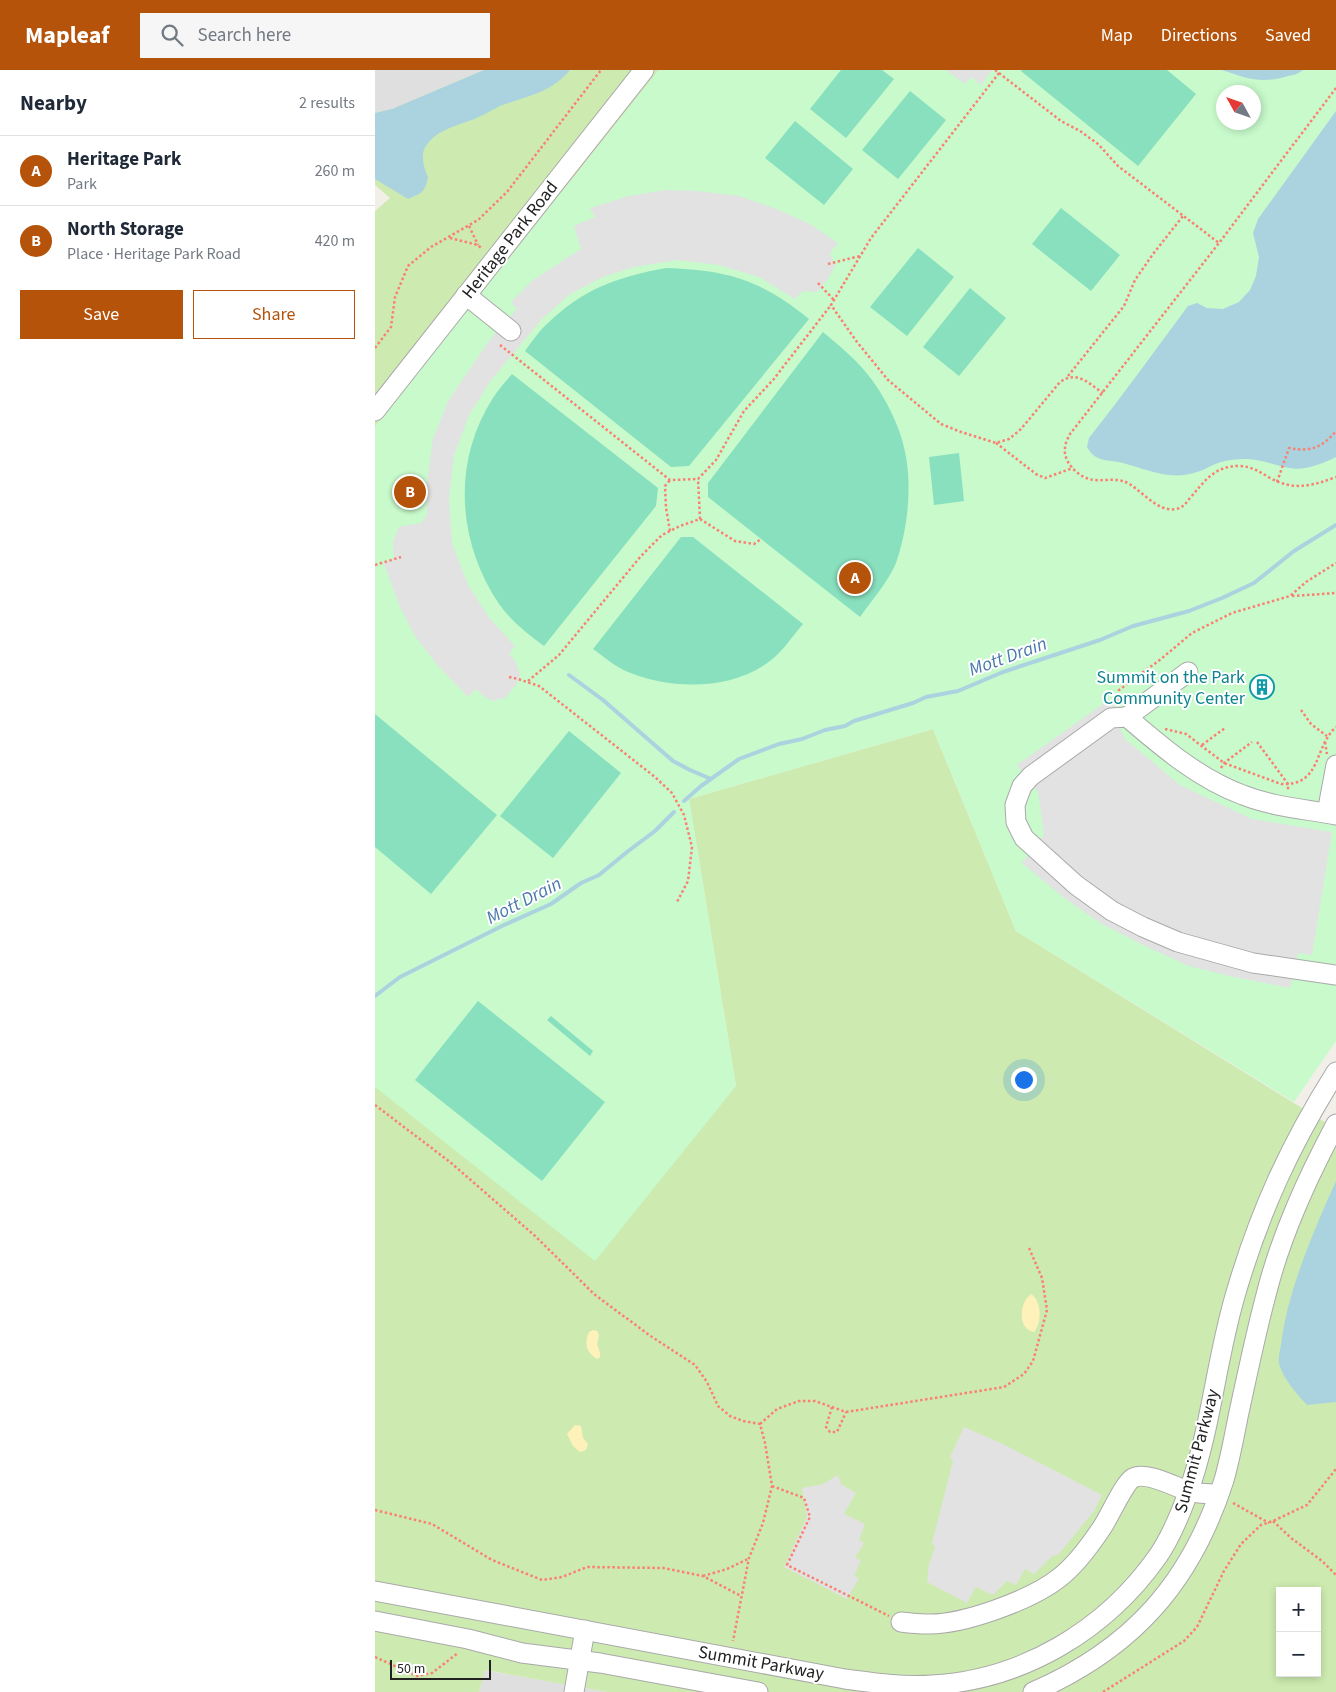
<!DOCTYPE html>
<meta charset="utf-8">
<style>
:root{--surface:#fff;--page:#f6f6f7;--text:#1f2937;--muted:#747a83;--line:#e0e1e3;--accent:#b45309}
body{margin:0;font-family:"Source Sans 3",sans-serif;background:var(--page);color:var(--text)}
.controls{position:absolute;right:15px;bottom:15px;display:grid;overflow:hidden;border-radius:0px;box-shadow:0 2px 8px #0003}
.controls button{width:45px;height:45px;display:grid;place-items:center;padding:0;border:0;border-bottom:1px solid var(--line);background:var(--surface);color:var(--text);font:25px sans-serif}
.compass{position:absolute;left:841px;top:15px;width:45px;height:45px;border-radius:50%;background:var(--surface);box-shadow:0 2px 8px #0003;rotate:310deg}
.scale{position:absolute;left:15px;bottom:12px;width:101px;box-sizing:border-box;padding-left:5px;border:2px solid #222;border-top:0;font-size:14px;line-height:18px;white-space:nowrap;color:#222;-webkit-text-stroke:4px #fff;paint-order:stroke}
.you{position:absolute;left:648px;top:1009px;width:18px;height:18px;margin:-12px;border:4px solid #fff;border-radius:50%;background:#1a73e8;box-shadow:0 0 0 8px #1a73e833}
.badge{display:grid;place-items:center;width:32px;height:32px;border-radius:50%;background:var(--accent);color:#fff;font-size:16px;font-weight:700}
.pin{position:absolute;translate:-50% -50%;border:2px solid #fff;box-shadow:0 1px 5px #0006}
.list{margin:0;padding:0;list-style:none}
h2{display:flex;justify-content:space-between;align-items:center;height:65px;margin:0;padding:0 20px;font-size:21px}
h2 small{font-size:16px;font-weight:400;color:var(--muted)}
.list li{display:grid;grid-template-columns:32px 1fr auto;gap:15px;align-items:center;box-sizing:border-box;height:70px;padding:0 20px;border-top:1px solid var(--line)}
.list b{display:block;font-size:19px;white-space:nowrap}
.list p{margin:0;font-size:16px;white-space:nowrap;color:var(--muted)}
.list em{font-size:16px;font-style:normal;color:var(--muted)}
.actions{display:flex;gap:10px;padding:15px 20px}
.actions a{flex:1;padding:11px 0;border:1px solid var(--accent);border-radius:0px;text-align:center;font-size:18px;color:var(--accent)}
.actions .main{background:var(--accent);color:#fff}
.icon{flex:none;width:28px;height:28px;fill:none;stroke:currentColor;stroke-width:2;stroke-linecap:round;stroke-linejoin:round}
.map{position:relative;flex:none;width:961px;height:1622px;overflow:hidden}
header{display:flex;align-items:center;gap:30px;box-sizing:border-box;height:70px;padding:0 25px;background:var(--accent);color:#fff}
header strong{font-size:24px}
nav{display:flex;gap:28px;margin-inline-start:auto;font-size:18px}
.search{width:350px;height:45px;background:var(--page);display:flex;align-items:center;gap:12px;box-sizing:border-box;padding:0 18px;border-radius:0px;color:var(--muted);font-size:19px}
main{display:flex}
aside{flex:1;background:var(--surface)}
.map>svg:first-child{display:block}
</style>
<header>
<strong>Mapleaf</strong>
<div class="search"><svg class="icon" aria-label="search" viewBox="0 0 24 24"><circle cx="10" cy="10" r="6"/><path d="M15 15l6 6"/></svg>Search here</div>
<nav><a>Map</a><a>Directions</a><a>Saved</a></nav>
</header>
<main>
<aside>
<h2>Nearby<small>2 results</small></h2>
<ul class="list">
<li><span class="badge">A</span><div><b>Heritage Park</b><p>Park</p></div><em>260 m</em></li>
<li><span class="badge">B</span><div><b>North Storage</b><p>Place · Heritage Park Road</p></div><em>420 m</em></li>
</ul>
<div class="actions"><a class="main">Save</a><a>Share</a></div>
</aside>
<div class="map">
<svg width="961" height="1622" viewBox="0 0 961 1622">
<rect width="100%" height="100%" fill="#f2efe9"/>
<g fill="#e0dfdf">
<polygon points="0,0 109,0 17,39 0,43"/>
<polygon points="109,1600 232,1622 104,1622"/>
</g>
<g fill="#cdebb0" fill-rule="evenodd">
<polygon points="109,0 284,0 0,357 0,141 15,128 0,115 0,43 17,39"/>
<path d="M558,659L641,861L961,1059V1622H232L110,1600L104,1622H0V1016H361L314,729ZM905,1521H942V1603H905Z"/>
</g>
<g fill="#fff1ba">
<path d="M656,1224C667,1231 667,1253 659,1262C642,1259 644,1233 656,1224Z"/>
<path d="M218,1260L222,1261L224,1265L222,1274L225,1283V1287L222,1289C211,1282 209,1273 214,1262Z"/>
<polygon points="200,1355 206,1356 208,1368 213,1374 211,1380 205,1382 198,1376 192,1364"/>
</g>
<path fill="#c8facc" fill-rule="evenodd" d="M284,0H961V971L919,1032L641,861L558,659L314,729L361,1016L220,1191L0,1017V357ZM848,22H878V52H848Z"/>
<g fill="#88e0be">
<polygon points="466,0 507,0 519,9 471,68 435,39"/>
<polygon points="647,0 792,0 821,24 763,96 646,1"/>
<polygon points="535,21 571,50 523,109 487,80"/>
<polygon points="420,51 478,99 449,135 390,88"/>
<polygon points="686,138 745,185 716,221 657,174"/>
<polygon points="543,178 579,207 532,266 495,237"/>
<path d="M291,198C353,200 386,210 434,249L314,396L296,397L150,281C157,272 163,262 172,254C208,219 242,207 291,198Z"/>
<polygon points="595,218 631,248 584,306 548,277"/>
<path d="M448,262C466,277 484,292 497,310C513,332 527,361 531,387C537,421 532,461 521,493C513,512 497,530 485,547L333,427V413Z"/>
<path d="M137,304L283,418L281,436L169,576C153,564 136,551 124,534C82,471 77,392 118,328C124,319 131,311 137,304Z"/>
<polygon points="584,383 589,431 559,435 554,387"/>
<path d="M306,467H318L428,554C419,564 412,575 403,584C365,621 299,621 253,602C241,597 229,587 218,579Z"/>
<polygon points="0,644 122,745 56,824 0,777"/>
<polygon points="194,661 246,703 178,788 125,746"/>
<polygon points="103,931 230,1032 167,1111 40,1010"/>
<polygon points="176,946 218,981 215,986 172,950"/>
</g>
<g fill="#e2e2e2">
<polygon points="571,0 617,0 606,15 596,7 590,14"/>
<polygon points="290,120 323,121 364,126 401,139 435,154 463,173 455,183 460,196 452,210 442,222 428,221 420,229 384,207 344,195 302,190 259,197 228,207 195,224 167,249 116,310 94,345 79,385 74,428 77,473 93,515 115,549 140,576 134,584 141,592 145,605 141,615 130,628 117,631 107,625 101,619 93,627 63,596 40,566 24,535 9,493 19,488 18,471 24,457 46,453 52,445 52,412 58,369 73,331 116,268 142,239 136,232 158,210 206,179 199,156 220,147 215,138 254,126"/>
<polygon points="735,629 742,639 744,656 750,669 805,715 877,749 957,762 937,885 923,883 915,918 859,907 814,896 768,875 727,854 688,827 647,793 669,765 663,722 642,695"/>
<polygon points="589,1357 628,1374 727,1425 719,1441 683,1485 677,1486 659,1504 650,1499 641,1515 632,1511 618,1525 601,1517 592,1533 552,1512 554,1494 560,1478 557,1473 578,1391 575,1387"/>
<polygon points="463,1405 466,1414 481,1423 469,1444 490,1454 484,1470 489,1473 480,1488 486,1490 479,1506 484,1508 472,1529 409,1497 432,1447 427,1418 448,1414"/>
</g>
<g fill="#aad3df">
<path d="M109,0H195C176,23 152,26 125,36C115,41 105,47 94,51C80,56 64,60 54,72C44,82 48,96 53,107C50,123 47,123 33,129L0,109V43L17,39Z"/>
<path d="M847,0H928C923,4 919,5 913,6C887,14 873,9 847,0Z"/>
<path d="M961,41V387C947,394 929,401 914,398C898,395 886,389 869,389C862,389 853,390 846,392C838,394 830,400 822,402C796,411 773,400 748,393C732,389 721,393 712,377L714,368C748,325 780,280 813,236L822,233L832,238L848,239L864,232L875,220L881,206L884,187L878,163L883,149Z"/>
<path d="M961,1111V1332L932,1335C921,1323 909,1310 904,1294C903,1288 905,1280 906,1275C912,1222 939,1160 961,1111Z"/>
</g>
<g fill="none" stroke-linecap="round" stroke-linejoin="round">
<g stroke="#aad3df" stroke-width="4">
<polyline points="194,605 228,630 298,691 315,700 336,709"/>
<polyline points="309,731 326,716 364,689 404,674 427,669 450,660 470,656 479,651 538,633 551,627 583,621 628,602 725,570 758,556 814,541 847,528 879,513 919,481 961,455"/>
<polyline points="0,926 25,907 127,856 176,834 206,813 224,805 252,782 280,761 299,742"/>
</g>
<defs>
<g id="minor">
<polyline points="91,225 136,261"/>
<polyline points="0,341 269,0"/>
<polyline points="752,647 813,602"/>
<polyline points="952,743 961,695"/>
<path d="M961,745C930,739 898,737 868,725C824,709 787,677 752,647L736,648L656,706L647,716L640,735L641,752L649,768L701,815L737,841L768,857L803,872L878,893L961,905"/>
<path d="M0,1521L470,1609C499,1613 528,1617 557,1615C648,1610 731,1560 783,1486C796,1467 805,1445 813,1423C836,1359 841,1291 860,1226C884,1143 915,1075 961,1002"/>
<polyline points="0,1551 93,1569 147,1583 225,1593 383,1622"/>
<path d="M526,1552C534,1553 543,1554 552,1554C588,1555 656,1530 684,1508C701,1495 714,1477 726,1459C734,1448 749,1413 758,1408C771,1401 800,1417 813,1421C822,1424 833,1423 843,1425"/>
<polyline points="199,1622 210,1560"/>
<path d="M658,1622C757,1579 816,1513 849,1410C855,1389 859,1368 863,1347C872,1306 880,1266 891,1225C906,1165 932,1109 961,1054"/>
</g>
</defs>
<use href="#minor" stroke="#a9a9a9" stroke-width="21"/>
<g stroke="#fa8072" stroke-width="2.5" stroke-dasharray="2.5 2.5" stroke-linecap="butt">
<polyline points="620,0 686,51 705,61 723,74 743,96 844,173"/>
<path d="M624,3L496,168L456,235L482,272L513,310L566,354L586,362L621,373L634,369L646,359L685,312C702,300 713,313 728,323"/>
<path d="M961,18L844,173L695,364C693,368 690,373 690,378C688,391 701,405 714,409C724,412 737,408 748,411C764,416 781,443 801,439C808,438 811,433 815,428C830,411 839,396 864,396C876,396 885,402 895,408C919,421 937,416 961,407"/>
<polyline points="94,156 103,175"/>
<polyline points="75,168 103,175 107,179"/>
<polyline points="453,194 485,186"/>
<polyline points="443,213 459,230"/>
<polyline points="125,275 295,410 323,409 341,390 369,341 398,310 456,235"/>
<polyline points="0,278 16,257 20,227 33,196 56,177 103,150 132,122 226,0"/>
<polyline points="693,306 749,236 760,210 778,184 808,146"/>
<polyline points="621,373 661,404 670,408 698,398"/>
<path d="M902,412L914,378C935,382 947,378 961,361"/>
<polyline points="325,449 360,471 379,474 386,469"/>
<polyline points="295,461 291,438 290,416 295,410"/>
<polyline points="0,495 26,487"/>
<polyline points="917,526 961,523"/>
<polyline points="134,607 143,609 164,616 280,707 297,723 309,745 317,777 313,811 302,832"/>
<polyline points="153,611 184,585 266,486 287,465 305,456 325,449 323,409"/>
<polyline points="743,631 744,620 786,589 817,563 857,543 915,526 931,512 961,493"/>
<polyline points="926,640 936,654 952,666"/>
<path d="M790,659L811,664L849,693L906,714C947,716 938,678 961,657"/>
<polyline points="882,672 913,714 913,720"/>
<polyline points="950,672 952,684"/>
<polyline points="827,675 850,658"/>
<polyline points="846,698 849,693 877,672"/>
<polyline points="0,1035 75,1092 159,1165 219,1224 274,1265 320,1295 332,1312 343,1336 355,1346 368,1351 385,1354 390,1373 397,1416 388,1453 374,1488 358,1571"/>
<polyline points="457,1337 451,1357 455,1362 462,1362 471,1342"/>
<polyline points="385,1354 402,1339 424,1331 440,1331 471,1342 629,1317 649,1304 658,1291 672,1240 667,1208 654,1178"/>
<polyline points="397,1416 429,1428 435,1447 412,1495 514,1546"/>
<polyline points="858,1433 894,1453"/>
<polyline points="0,1440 57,1454 117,1490 167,1510 187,1507 212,1497 288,1498 328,1506 366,1526"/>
<polyline points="898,1451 916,1468 947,1491 961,1505"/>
<polyline points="328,1506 352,1499 373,1489"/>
<polyline points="0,1587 42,1606 57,1603 83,1583"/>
<polyline points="728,1622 809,1571 822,1557 849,1501 866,1474 886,1455 898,1451 932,1435 961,1399"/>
</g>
<use href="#minor" stroke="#fff" stroke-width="19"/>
</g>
<defs>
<symbol id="building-ring" viewBox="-11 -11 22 22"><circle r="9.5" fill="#fff" stroke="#0f9aa8" stroke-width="1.5"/><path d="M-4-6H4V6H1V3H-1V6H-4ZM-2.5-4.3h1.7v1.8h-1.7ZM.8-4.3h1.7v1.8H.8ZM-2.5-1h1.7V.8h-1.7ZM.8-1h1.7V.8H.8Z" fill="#0f9aa8"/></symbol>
</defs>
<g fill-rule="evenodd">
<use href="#building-ring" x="873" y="603" width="28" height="28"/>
</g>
<g text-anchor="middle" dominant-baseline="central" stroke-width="4" stroke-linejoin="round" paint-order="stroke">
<g font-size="18" fill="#222" stroke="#fff">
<text transform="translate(135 170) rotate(-52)">Heritage Park Road</text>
<text transform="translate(822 1381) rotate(-75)">Summit Parkway</text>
<text transform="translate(386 1593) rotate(10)">Summit Parkway</text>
</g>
<g font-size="18" fill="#0d838f" stroke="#fff" text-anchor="end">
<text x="870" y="607">Summit on the Park<tspan x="870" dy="21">Community Center</tspan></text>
</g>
<g font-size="19" font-style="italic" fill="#4a7aab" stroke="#fff">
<text transform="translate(633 587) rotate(-20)">Mott Drain</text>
<text transform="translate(149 831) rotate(-27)">Mott Drain</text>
</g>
</g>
</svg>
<div class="controls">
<button>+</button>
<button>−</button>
</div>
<svg class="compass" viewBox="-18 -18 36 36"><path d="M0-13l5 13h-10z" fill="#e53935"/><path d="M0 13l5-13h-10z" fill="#747a83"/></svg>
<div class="scale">50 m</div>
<div class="you"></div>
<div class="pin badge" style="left:480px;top:508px">A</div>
<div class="pin badge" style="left:35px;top:422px">B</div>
</div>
</main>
